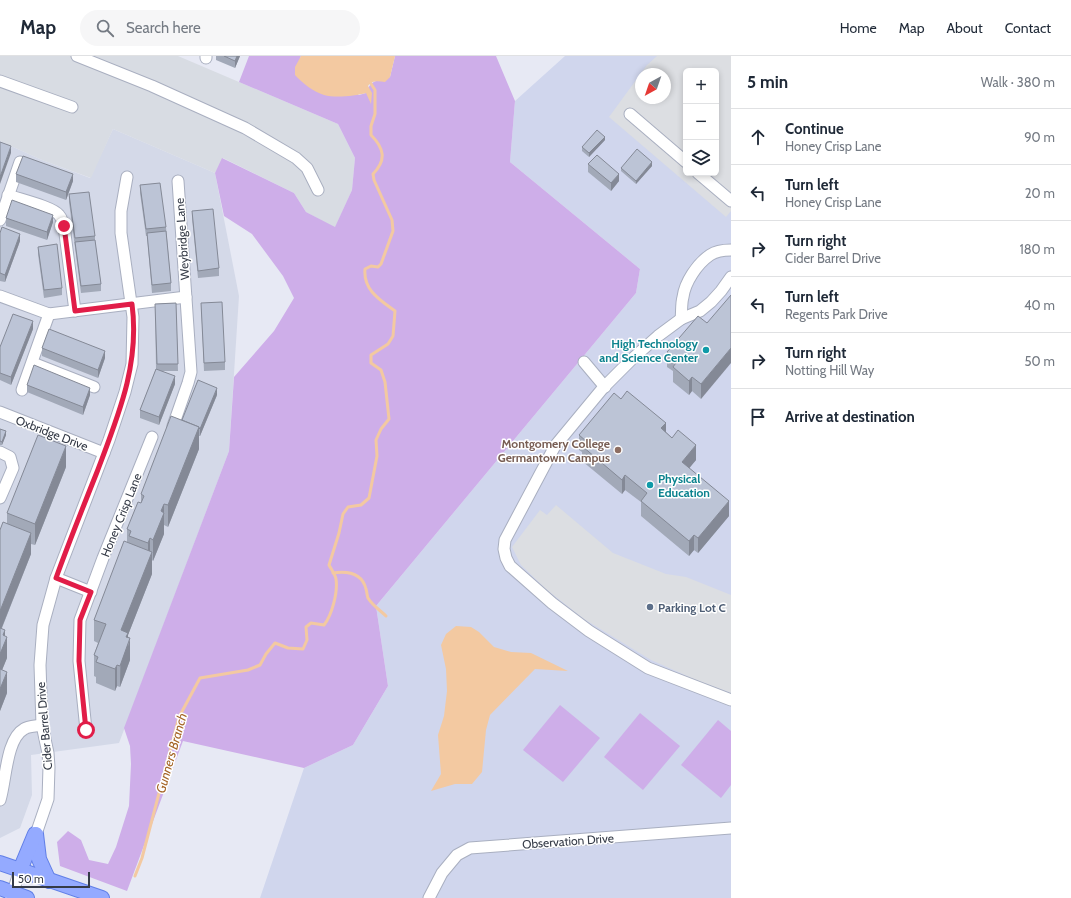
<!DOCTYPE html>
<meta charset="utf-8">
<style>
:root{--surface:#fff;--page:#f6f6f7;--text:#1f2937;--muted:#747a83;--line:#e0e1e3}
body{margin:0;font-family:Cabin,sans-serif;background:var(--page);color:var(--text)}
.controls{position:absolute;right:12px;top:12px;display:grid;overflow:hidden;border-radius:6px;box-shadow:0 2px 6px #0003}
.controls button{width:36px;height:36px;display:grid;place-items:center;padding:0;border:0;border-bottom:1px solid var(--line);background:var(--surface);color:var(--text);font:20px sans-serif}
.compass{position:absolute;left:635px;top:12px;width:36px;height:36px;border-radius:50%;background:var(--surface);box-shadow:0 2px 6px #0003;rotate:220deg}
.scale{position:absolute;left:12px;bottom:10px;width:78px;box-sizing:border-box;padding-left:4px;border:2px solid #353b47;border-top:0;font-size:11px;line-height:14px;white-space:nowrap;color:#353b47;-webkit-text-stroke:3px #fff;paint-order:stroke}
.stop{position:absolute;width:12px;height:12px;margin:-9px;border:3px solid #e11d48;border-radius:50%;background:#fff}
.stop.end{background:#e11d48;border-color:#fff;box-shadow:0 1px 4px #0008}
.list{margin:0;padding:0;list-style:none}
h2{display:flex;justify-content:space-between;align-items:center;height:52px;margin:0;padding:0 16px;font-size:17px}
h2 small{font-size:13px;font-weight:400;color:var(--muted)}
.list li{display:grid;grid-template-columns:26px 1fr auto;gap:12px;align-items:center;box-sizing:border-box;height:56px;padding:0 16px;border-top:1px solid var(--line)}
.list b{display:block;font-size:15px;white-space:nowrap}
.list p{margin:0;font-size:13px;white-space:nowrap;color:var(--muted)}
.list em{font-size:13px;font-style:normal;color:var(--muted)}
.icon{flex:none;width:22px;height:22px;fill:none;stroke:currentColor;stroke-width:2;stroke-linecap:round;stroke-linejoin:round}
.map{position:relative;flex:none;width:731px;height:842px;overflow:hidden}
header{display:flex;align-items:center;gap:24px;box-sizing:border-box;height:56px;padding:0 20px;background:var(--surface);border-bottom:1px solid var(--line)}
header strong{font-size:19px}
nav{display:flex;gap:22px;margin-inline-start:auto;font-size:14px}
.search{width:280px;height:36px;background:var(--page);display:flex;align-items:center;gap:10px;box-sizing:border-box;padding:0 14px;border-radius:22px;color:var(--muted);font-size:15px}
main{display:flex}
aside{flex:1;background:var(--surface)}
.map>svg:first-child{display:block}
</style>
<header>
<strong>Map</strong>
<div class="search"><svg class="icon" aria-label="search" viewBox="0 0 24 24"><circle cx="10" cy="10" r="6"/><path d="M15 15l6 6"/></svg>Search here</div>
<nav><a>Home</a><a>Map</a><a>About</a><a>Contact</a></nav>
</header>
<main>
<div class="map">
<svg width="731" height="842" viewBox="0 0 731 842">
<rect width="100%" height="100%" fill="#e7e9f4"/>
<polygon fill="#d4d9e8" points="113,73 215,117 239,240 229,395 119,687 31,699 32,739 20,772 0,782 0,85 42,104 90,122"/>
<polygon fill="#d8dce3" points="0,0 178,0 338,68 355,102 352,134 335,172 306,156 294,137 223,102 215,117 113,73 91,122 42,104 0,85"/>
<path fill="#d0d6ed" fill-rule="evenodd" d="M565,0H731V842H260L304,712L353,689L388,630L376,550L636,237L640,213L510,106L515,45ZM686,15H716V117H686ZM641,18H665V42H641Z"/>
<g fill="#ceaee9">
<path d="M249,0H301L300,2L359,39L366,37C370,24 379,24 390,21L395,0H496L515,45L510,106L640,213L636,237L376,550L388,630L353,689L304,712L183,685L127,835L60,810L57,786L68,775L81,784L89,804L108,808L116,791L129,750L131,708L130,690L124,672L229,395L234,321L274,275L294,242L283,220L252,178L224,160L215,117L222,102L294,137L306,156L335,171L352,134L355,102L338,68L239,26Z"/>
<polygon points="560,649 600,682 563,726 523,694"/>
<polygon points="640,657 680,690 643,734 604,701"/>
<polygon points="718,664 731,675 731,729 721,742 681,709"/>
</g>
<g fill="#dcdee2" fill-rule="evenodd">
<path d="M657,0H731V155L726,161L609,61L647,9ZM686,15H716V117H686ZM641,18H665V42H641Z"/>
<polygon points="556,449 613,497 666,518 686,521 731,539 731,637 694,623 651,604 584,563 547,534 521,509 512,491 540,454 547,459"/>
</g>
<g fill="#f3c9a1">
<path d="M301,0H395L390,21L385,26C378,25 372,24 368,30L372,37L371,48L366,37C355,40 335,42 324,39C314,36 302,27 295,19V11Z"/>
<polygon points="456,570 471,571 479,576 494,591 511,596 531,597 568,615 535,613 490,659 486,674 482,716 472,728 455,728 431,735 441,718 438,679 444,660 447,635 446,613 441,589 446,578"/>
</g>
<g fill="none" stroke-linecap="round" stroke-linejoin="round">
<g stroke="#f3c9a1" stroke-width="3">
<path d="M333,517C347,515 362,517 366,533C367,536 367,540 368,542C372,549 381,555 386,560"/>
<path d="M135,820L142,802L179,661L200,622L248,614L260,609L266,598L275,587L288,592L303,593L307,584L306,571L311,567L324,569C332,559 338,536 336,523C335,518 331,513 329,509L339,477L343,458L348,451L361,449L369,442L377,400L376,384L381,373L389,363L385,326L381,314L371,307V299L388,288L393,280L395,255C380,244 363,234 365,213L371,210L378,211L381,208L393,175L392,164L374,124L373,118C387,104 384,92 371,79V70L375,58V34L368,23"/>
</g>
<defs>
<g id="minor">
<polyline points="77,0 152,30 245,72 296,102 307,112 318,134"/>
<polyline points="206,2 206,0"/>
<polyline points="0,25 72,51"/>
<polyline points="630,58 686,106"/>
<polyline points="698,117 731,145"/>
<path d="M8,139C19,143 53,151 59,159C62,162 62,166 64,170L75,255"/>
<polyline points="0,164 20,106"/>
<polyline points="731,221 721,235 711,246 700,255 681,263 658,280 632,303 603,332 555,390 505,484 504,493 506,502 510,510 552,547 589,575 648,612 731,644"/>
<polyline points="0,240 49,258 186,241"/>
<path d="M681,263C682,256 681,248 683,241C685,226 697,208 710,199C716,195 724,194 731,194"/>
<polyline points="584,306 605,331"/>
<polyline points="33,307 94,331"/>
<polyline points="22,334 49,258"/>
<polyline points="0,356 104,397"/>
<polyline points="173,370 188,327 191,316 178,125"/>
<polyline points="0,396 10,401 13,412 0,442"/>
<polyline points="56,522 91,536"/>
<polyline points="86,674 79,605 80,564 103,502 152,381"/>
<path d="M0,744C6,725 6,683 24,673C28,670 37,670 42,669"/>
<polyline points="36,778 48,743 49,711 48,697 42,669 40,609 43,569 56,522 109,384 125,336 132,308 133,261 121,177 121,155 127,121"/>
<polyline points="11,842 20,814"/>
<polyline points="429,842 442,817 457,799 470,792 731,772"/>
</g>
<g id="major">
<polyline points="36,778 39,803 49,825"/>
<polyline points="0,807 102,842"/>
<polyline points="20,814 35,778"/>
<polyline points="0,832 27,842"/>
</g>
</defs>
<use href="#minor" stroke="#a9afc0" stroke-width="13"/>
<use href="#major" stroke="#617fe7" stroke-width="16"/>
<use href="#minor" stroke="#fff" stroke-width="11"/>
<use href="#major" stroke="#94aaff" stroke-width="14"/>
</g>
<g fill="#a2a9b8">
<polygon points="216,0 240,0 235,12 216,4"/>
<polygon points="605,84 589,101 582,95 582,91"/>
<polygon points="588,108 619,125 611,135 588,116"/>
<polygon points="652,110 636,128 621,115 621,112"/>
<polygon points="16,118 73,125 66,144 16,126"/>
<polygon points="140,129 166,171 171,227 171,235 152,237 147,180 146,180 140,137"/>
<polygon points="69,138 95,180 95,184 101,228 101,235 81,237 69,146"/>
<polygon points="192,155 219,212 219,220 198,222 192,162"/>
<polygon points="6,162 53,166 47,184 6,170"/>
<polygon points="0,177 20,185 5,226 0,225"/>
<polygon points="38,191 62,232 62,239 44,242 38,198"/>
<polygon points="176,247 178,315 163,315 175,328 159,369 140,362 140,354 156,313 155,248"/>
<polygon points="201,247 225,306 225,314 204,315"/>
<polygon points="707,267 701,343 692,335 689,339 673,326 673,315 667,311 667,296"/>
<polygon points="33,273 11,329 0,324 0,291"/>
<polygon points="42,292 105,302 98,322 42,300"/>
<polygon points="27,329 90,339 83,359 27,336"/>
<polygon points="217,339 200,380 199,380 199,393 168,471 164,469 164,478 153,505 152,504 152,518 128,579 130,604 120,631 117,630 115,635 96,627 96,621 94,620 94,599 98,587 94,585 94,564 127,486 127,473 141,447 141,438 182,364"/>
<polygon points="0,373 6,379 2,389 0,389"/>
<polygon points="666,376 696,404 689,412 729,460 698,497 694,494 689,500 641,460 641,446 625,434 622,438 582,405 582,396 579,394 579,379"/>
<polygon points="66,411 35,489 31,488 31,498 2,572 5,580 7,602 2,614 7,637 0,655 0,474 7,467 7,457"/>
</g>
<g fill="#848996">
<polygon points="237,0 240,0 235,12 235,5"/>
<polygon points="605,81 605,84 589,101 589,97"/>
<polygon points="11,90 11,97 0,128 0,121"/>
<polygon points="652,106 652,110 636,128 636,125"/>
<polygon points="73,118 73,125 66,144 66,136"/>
<polygon points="619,118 619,125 611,135 611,127"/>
<polygon points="53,159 53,166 47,184 47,176"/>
<polygon points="20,178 20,185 5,226 5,219"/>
<polygon points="33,265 33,273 11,329 11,321"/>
<polygon points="731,292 731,307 701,343 701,328"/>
<polygon points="105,295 105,302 98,322 98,314"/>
<polygon points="175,320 175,328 159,369 159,361"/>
<polygon points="692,321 692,335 689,339 689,325"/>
<polygon points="90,332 90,339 83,359 83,351"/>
<polygon points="217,332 217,339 200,380 200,373"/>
<polygon points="666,367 666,382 661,372"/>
<polygon points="199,371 199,393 168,471 168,449"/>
<polygon points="6,375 6,379 2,389 2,386"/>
<polygon points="696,389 696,404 682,421 682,406"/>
<polygon points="66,390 66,411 35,489 35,468"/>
<polygon points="625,419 625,434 622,438 622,424"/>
<polygon points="729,445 729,460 698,497 698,482"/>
<polygon points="164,448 164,478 153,505 153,484 161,455"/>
<polygon points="31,477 31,498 0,576 0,555"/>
<polygon points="694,479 694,494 689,500 689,485"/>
<polygon points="150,482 150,502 152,496 152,518 128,579 128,590 130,582 130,604 120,631 121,574 148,506 148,487"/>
<polygon points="5,574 5,586 7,581 7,602 0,619 0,598 3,579"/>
<polygon points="117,609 117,630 115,635 115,613"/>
<polygon points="7,616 7,637 0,655 0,633"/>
</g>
<g fill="#bcc4d6" stroke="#848996">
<polygon points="224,0 237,0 235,5"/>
<polygon points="597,74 605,81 589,97 582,91"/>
<polygon points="0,86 11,90 0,121"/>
<polygon points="637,93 652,106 636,125 621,112"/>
<polygon points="597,99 619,118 611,127 588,108"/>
<polygon points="23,100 73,118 66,136 16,118"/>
<polygon points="160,127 166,171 146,173 140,129"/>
<polygon points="89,136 95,180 75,182 69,138"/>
<polygon points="12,144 53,159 47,176 6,162"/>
<polygon points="213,153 219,212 198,215 192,155"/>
<polygon points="2,171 20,178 5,219 0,217 0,177"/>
<polygon points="166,175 171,227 152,229 147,177"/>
<polygon points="95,184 101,228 81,230 75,186"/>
<polygon points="57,188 62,232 44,234 38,191"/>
<polygon points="731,239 731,292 701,328 692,321 689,325 673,311 678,304 667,296 698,260 707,267"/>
<polygon points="222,246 225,306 204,307 201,247"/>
<polygon points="176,247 178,308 157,308 155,248"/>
<polygon points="13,258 33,265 11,321 0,317 0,291"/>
<polygon points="49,273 105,295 98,314 42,292"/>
<polygon points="34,309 90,332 83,351 27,329"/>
<polygon points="156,313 175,320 159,361 140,354"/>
<polygon points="198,324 217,332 200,373 199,372 199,371 182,364"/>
<polygon points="627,335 666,367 661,372 672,382 678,374 696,389 682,406 729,445 698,482 694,479 689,485 641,445 647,437 625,419 622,424 582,390 586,385 579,379 614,337 621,343"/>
<polygon points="171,360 199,371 168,449 164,448 161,455 164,457 153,484 150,482 148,487 129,480 131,475 127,473 138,446 141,447 144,440 141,438"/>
<polygon points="0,373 6,375 2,386 0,385"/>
<polygon points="38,379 66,390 35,468 7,457"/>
<polygon points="3,466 31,477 0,555 0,474"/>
<polygon points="124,485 152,496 121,574 128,577 126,581 130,582 120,610 117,609 115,613 96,606 98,601 94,599 106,568 94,564"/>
<polygon points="0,572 5,574 3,579 7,581 0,598"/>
<polygon points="0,613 7,616 0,633"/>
</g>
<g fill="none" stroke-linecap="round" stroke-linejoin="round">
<path stroke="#e11d48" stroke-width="5" d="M64,170L75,255L132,248C140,309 118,360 97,416C83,451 69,486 56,522L91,536L80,564L79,605L86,674"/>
</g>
<g fill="#0f9aa8" stroke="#fff" stroke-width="1.5">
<circle cx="706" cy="294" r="4"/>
<circle cx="650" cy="429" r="4"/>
</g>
<circle fill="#8d6e63" stroke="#fff" stroke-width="1.5" cx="618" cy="394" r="4"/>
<circle fill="#5c6f8a" stroke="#fff" stroke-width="1.5" cx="650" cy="551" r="4"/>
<g text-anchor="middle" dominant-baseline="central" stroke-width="3" stroke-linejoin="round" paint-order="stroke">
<g font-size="12" fill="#353b47" stroke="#fff">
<text transform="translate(182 183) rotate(-94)">Weybridge Lane</text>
<text transform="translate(52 377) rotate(21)">Oxbridge Drive</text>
<text transform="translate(121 459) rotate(-68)">Honey Crisp Lane</text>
<text transform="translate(44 670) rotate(-95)">Cider Barrel Drive</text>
<text transform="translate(568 785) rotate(-4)">Observation Drive</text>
</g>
<g font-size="12" font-weight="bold" fill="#0d838f" stroke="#fff" text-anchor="end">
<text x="698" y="287">High Technology<tspan x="698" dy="14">and Science Center</tspan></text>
<text x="658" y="422" text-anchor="start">Physical<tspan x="658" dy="14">Education</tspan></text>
</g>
<g font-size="12" font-weight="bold" fill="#785e54" stroke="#fff" text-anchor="end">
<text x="610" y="387">Montgomery College<tspan x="610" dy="14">Germantown Campus</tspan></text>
</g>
<g font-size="12" font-weight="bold" fill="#4e5e75" stroke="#fff" text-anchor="start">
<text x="658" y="551">Parking Lot C</text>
</g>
<g font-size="13" font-style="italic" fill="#a66728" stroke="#fff">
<text transform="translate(171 697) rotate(-74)">Gunners Branch</text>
</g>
</g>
</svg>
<div class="controls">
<button>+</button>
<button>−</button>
<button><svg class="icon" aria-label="layers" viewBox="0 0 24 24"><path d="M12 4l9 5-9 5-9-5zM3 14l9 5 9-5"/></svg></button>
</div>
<svg class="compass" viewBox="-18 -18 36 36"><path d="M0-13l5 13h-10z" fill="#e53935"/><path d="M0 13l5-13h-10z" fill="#747a83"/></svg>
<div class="scale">50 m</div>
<div class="stop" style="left:86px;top:674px"></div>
<div class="stop end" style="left:64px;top:170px"></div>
</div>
<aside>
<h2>5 min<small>Walk · 380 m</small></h2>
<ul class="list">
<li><svg class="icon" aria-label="ahead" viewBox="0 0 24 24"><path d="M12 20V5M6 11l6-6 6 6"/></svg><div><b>Continue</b><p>Honey Crisp Lane</p></div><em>90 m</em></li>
<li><svg class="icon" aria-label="left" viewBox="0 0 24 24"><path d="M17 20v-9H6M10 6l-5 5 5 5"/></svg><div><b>Turn left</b><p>Honey Crisp Lane</p></div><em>20 m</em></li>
<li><svg class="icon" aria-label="right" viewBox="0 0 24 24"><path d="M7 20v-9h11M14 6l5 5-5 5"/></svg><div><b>Turn right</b><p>Cider Barrel Drive</p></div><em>180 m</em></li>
<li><svg class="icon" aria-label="left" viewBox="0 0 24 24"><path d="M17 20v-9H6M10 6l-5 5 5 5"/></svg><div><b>Turn left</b><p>Regents Park Drive</p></div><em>40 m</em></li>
<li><svg class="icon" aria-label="right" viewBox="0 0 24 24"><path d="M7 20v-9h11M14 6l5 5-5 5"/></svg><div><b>Turn right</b><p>Notting Hill Way</p></div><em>50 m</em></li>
<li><svg class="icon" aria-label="arrive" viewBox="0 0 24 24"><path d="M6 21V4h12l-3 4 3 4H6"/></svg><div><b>Arrive at destination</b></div></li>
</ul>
</aside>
</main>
